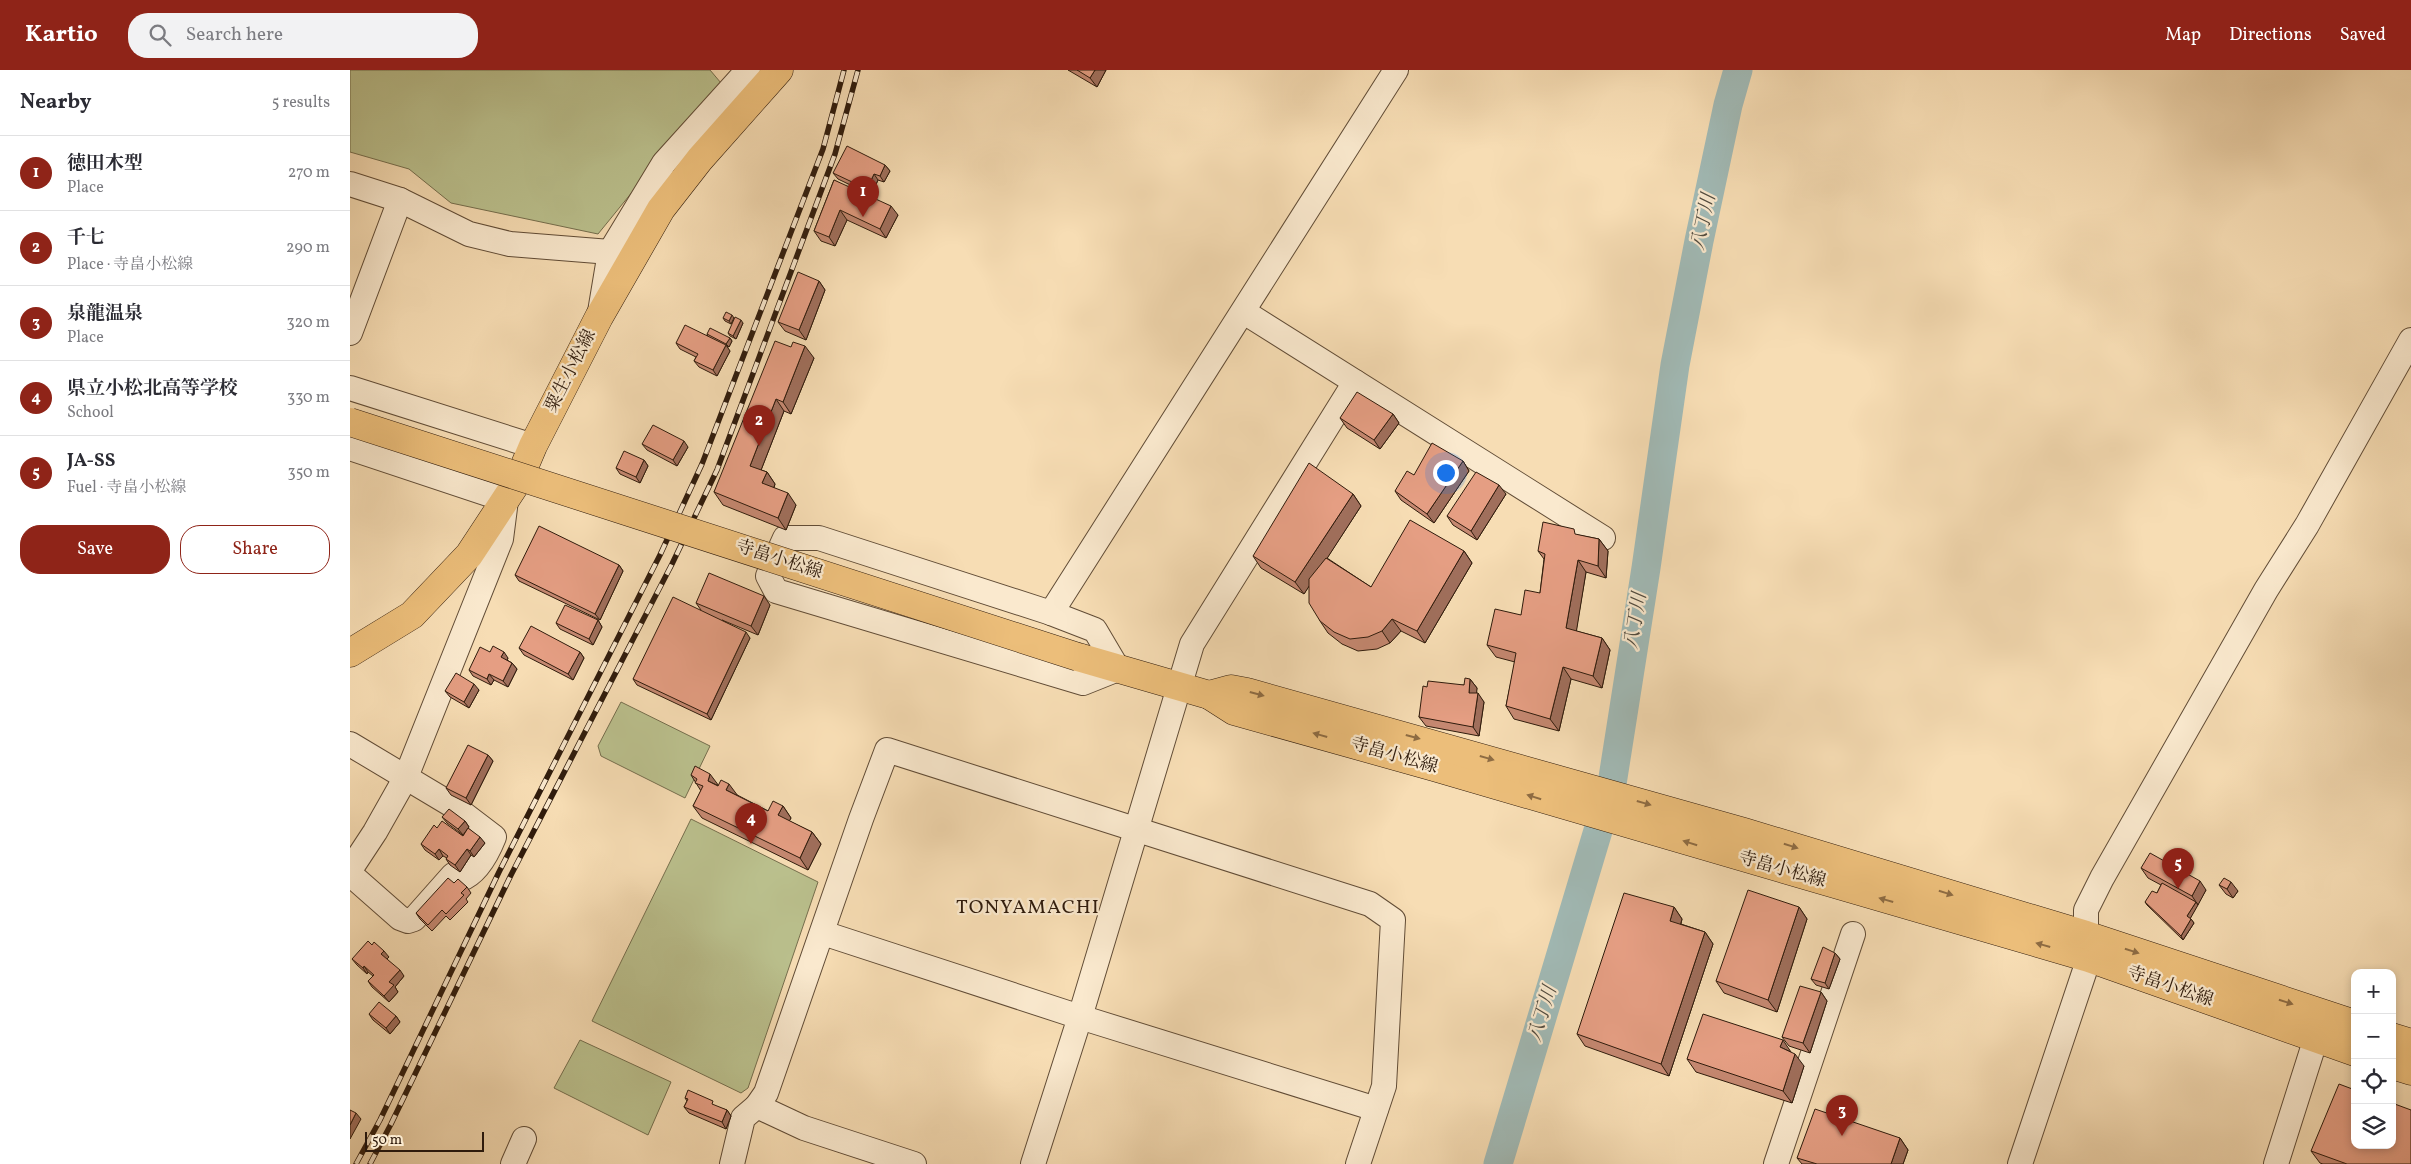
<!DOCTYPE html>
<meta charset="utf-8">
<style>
:root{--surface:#fff;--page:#f2f2f3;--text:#2b2b33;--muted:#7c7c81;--line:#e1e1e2;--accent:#8f2418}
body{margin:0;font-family:Vollkorn,"Noto Serif JP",serif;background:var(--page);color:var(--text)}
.controls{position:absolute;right:15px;bottom:15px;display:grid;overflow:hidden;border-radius:10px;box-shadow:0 2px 8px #0003}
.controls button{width:45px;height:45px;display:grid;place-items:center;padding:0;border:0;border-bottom:1px solid var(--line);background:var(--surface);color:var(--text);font:25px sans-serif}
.scale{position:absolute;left:15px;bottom:12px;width:119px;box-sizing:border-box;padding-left:5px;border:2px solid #2f1b0c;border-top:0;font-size:14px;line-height:18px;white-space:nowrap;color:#2f1b0c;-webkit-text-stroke:4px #fae9ce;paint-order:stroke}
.you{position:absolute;left:1095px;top:402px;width:18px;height:18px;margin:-12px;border:4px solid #fff;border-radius:50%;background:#1a73e8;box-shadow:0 0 0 8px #1a73e833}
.badge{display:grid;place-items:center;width:32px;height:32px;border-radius:50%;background:var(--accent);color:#fff;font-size:16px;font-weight:700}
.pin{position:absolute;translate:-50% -41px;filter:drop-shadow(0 1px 2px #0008)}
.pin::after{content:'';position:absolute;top:26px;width:18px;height:15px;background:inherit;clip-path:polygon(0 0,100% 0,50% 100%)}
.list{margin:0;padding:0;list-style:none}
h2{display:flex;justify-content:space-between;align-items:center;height:65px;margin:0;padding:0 20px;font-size:21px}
h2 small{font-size:16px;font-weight:400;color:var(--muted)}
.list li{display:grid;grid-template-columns:32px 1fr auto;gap:15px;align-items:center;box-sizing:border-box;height:75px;padding:0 20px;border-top:1px solid var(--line)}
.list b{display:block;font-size:19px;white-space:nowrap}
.list p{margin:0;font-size:16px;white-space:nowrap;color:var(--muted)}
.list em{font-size:16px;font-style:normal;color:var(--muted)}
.actions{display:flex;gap:10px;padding:15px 20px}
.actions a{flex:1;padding:11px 0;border:1px solid var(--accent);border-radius:20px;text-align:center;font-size:18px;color:var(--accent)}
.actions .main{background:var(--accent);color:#fff}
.icon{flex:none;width:28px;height:28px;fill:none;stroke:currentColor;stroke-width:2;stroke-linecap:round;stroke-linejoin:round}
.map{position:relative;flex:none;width:2061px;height:1094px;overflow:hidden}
header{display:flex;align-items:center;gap:30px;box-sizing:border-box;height:70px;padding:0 25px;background:var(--accent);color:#fff}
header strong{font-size:24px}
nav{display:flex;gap:28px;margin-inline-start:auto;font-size:18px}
.search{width:350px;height:45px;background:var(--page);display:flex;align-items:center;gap:12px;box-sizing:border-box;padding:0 18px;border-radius:20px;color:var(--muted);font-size:19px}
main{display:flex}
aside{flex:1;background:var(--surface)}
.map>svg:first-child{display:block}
</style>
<header>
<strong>Kartio</strong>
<div class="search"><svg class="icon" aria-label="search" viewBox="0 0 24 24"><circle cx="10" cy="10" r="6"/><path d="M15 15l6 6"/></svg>Search here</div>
<nav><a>Map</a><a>Directions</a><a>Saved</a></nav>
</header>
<main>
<aside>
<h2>Nearby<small>5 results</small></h2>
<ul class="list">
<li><span class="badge">1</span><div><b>徳田木型</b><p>Place</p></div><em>270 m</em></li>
<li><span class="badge">2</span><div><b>千七</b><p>Place · 寺畠小松線</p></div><em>290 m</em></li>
<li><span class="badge">3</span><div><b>泉龍温泉</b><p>Place</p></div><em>320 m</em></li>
<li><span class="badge">4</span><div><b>県立小松北高等学校</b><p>School</p></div><em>330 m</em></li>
<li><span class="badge">5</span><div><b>JA-SS</b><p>Fuel · 寺畠小松線</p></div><em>350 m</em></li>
</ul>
<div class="actions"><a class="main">Save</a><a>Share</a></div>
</aside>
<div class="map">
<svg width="2061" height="1094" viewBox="0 0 2061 1094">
<rect width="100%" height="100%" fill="#f7ddb4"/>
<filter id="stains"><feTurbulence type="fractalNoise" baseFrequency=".004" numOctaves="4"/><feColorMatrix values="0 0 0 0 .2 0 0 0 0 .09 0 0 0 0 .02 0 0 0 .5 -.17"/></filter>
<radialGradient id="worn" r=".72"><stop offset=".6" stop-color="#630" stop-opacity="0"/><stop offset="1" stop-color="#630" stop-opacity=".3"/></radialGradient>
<g fill="#bbc18e" stroke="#756e4d">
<polygon points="0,0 360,0 371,13 248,164 101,133 59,99 0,82"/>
<polygon points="271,632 360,676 335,728 251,686 248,676"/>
<polygon points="341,749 468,812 398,1018 391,1023 242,951"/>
<polygon points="230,970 321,1012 298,1065 204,1018"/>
</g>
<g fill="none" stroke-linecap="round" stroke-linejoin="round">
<polyline stroke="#a1bab6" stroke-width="29" points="1148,1094 1262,714 1296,498 1325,295 1349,171 1378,35 1388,0"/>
<defs>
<g id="minor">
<polyline points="0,114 50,130 119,164 160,174 260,182"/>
<polyline points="250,242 260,182 314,93 398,0"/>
<polyline points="894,242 1253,468"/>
<polyline points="0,263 50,130"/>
<polyline points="0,318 183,376"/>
<polyline points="0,378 156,430 151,469 56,707 25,762 0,800"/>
<polygon points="435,468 469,468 701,543 745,560 768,599 733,613 426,521 418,506"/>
<polyline points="701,543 1046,0"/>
<path d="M0,674L102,735L144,767C138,782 128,803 111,809L103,805L64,849L58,851L50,848L0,804"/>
<polyline points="473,863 730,947 1026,1039"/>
<polyline points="163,1094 174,1069"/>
<polyline points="382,1094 393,1048 407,1036"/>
<polyline points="564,1094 454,1058 407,1036 416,1023 511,749 537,680 1020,834 1043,850 1034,1016 1008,1094"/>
<polyline points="683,1094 730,947 842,574 1005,312"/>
<polyline points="1426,1094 1503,864"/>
<polyline points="1670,1094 1739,888 1736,865 1736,840 1752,808 1916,520 1957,455 2061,270"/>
<polyline points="1926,1094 1966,968"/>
</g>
<g id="major">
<polyline points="0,583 62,545 119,485 169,409 183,376 249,247 311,139 350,89 429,0"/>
<polyline points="728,587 859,625 884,641 1084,697 1739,888 2005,982"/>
<polyline points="859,625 881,619 897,622 1394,762 1736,865 2005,954"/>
<polyline points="2042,967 2061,973"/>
<polyline points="2042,995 2061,1001"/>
</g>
</defs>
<use href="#minor" stroke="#614c36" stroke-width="26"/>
<use href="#major" stroke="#2f1b0c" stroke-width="29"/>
<use href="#minor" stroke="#fae9ce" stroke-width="24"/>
<use href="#major" stroke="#ecbe7a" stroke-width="28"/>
<defs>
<g id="rail">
<polyline points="6,1094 30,1050 149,802 310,485 352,394 473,79 494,0"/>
<polyline points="20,1094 41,1054 161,805 322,494 367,400 485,84 508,0"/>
</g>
</defs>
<use href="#rail" stroke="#2f1b0c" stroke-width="5.5"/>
<use href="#rail" stroke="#fae9ce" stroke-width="4" stroke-dasharray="11" stroke-linecap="butt"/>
<defs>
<polyline id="major-bridge" points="0,352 728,587"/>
</defs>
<use href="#major-bridge" stroke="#2f1b0c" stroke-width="29" stroke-linecap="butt"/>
<use href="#major-bridge" stroke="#ecbe7a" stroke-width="28"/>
</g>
<g fill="#c58871" stroke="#2f1b0c">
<polygon points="718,0 756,0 747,17"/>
<polygon points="535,95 540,101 534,112 528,110 521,125 488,109 483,103"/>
<polygon points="484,110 548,145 536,168 497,150 485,176 471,171 464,161"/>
<polygon points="469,211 475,220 456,270 435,261 428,252"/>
<polygon points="373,248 384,248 381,254 375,251"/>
<polygon points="393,253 386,269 380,266 378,263"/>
<polygon points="357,264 380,268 382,271 379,277 376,276 380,281 367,306 349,297 344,291 346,287 330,279 326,273 358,267"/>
<polygon points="441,277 464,288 441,344 434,341 411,400 417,402 425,414 424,418 446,435 436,460 373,435 364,422"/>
<polygon points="1043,344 1049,353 1030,379 997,358 990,348"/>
<polygon points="292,374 338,377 327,396 297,380"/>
<polygon points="294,390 298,396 290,413 270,404 266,398"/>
<polygon points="1113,391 1119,401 1084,453 1051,430 1045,421 1064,405"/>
<polygon points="1003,424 1011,436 977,488 1021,517 1114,481 1122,493 1075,573 1051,561 1040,573 1027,579 1008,581 992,574 978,563 970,551 959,516 954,524 911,498 903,486"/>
<polygon points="1156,424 1127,470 1103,455 1097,446"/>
<polygon points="1228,465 1249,469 1258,481 1256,508 1236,502 1226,561 1252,568 1260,580 1252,618 1221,609 1209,661 1164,649 1156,636 1165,592 1146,587 1137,575 1171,545 1190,523 1194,489 1188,481"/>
<polygon points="269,495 273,501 250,550 169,511 165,505"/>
<polygon points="346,533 420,535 408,565 372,550 400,568 361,650 287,615 283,609 351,540"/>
<polygon points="248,550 252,557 243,575 210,559 206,553"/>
<polygon points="169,578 230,582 234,588 223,610 174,585"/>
<polygon points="140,582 158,588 157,590 162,593 167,599 158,617 144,610 141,615 123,606 119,600"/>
<polygon points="1120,609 1127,618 1126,623 1134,632 1129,666 1076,656 1069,647 1077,617 1114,615"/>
<polygon points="129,620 119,638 100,627 95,621"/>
<polygon points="138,685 143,691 121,735 101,725 96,718"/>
<polygon points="341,705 368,715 418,741 433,736 441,748 439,751 462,762 471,774 458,800 352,748 343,736 351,721"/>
<polygon points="92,747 115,751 119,757 118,758 135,773 124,787 121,785 110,802 100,795 96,789 97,788 93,786 89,790 75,780 71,774 87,758 113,765 97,753"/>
<polygon points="1791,798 1856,820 1840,848 1844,853 1833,870 1797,835 1795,832 1807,823 1811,815 1798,808"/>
<polygon points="104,813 117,817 121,823 116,829 118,832 100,850 96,846 82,861 70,849 66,843"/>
<polygon points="1869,815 1888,821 1883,828 1876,824"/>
<polygon points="1324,837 1332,849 1331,854 1355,862 1363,874 1319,1006 1235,976 1227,964"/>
<polygon points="1449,837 1457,849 1427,942 1374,923 1366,911"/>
<polygon points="1485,883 1490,889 1479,919 1466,915 1461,909"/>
<polygon points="39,887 37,889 54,906 45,917 48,922 39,932 22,917 18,911 23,906 18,902 17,904 7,895 2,889"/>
<polygon points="1471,922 1477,931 1460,983 1439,976 1432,967"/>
<polygon points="19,944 46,946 50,952 40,964 23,950"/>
<polygon points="1337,989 1454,996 1442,1033 1346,1002"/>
<polygon points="335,1028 377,1040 381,1046 376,1059 339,1043 334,1037 337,1031"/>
<polygon points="1550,1068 1558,1080 1553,1094 1452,1094 1447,1088"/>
<polygon points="1961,1081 2061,1094 1973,1094 1970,1093"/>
</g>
<g fill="#a06f5c" stroke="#2f1b0c">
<polygon points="745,0 756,0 747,17 740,8"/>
<polygon points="535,95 540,101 534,112 530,106"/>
<polygon points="524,104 528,110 521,125 517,119"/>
<polygon points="541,136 548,145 536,168 530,159"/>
<polygon points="490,140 497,150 485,176 479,167"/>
<polygon points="469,211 475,220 456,270 449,260"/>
<polygon points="382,245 384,248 381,254 379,251"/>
<polygon points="391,250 393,253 386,269 383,266"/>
<polygon points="380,268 382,271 379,277 376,274"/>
<polygon points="376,275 380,281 367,306 363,300"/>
<polygon points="455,276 464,288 441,344 433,332"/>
<polygon points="426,329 434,341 408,408 400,396"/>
<polygon points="1043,344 1049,353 1030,379 1024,370"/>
<polygon points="334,371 338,377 327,396 323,390"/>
<polygon points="294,390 298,396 290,413 286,407"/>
<polygon points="1113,391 1119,401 1084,453 1077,444"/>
<polygon points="417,402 425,414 421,425 412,413"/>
<polygon points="1149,415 1156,424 1127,470 1121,461"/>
<polygon points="438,423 446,435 436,460 428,448"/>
<polygon points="1003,424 1011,436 954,524 945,512"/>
<polygon points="1249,469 1258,481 1256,508 1248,496"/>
<polygon points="1114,481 1122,493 1075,573 1067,561"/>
<polygon points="1228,490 1236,502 1225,570 1216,558"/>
<polygon points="269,495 273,501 250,550 245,544"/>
<polygon points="414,526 420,535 408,565 401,556"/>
<polygon points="1042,549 1051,561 1040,573 1032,561"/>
<polygon points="248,550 252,557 243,575 239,569"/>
<polygon points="396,562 400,568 361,650 357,644"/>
<polygon points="1252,568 1260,580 1252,618 1243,606"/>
<polygon points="154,582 158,588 155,594 151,587"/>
<polygon points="230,582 234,588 223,610 218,604"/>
<polygon points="162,593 167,599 158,617 153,611"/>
<polygon points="1213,597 1221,609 1209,661 1200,649"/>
<polygon points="139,604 144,610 141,615 137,609"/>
<polygon points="1120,609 1127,618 1126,632 1119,623"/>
<polygon points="124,614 129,620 119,638 114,632"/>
<polygon points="1128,623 1134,632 1129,666 1123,657"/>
<polygon points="138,685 143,691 121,735 116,728"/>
<polygon points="360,704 369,716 358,711"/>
<polygon points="379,714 388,726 376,720"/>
<polygon points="433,736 441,748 436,757 428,745"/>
<polygon points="115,751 119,757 113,765 108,759"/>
<polygon points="462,762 471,774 458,800 450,788"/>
<polygon points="130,767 135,773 124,787 120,781"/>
<polygon points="89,779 93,786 89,790 85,784"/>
<polygon points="117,779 121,785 110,802 105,795"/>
<polygon points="1850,811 1856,820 1848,835 1842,826"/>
<polygon points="1881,812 1888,821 1883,828 1877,819"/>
<polygon points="1846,832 1848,835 1840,849 1837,846"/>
<polygon points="1324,837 1332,849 1328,863 1320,851"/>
<polygon points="1449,837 1457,849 1427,942 1418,930"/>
<polygon points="1841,849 1844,853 1833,870 1831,866"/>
<polygon points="1355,862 1363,874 1319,1006 1311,994"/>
<polygon points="34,881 39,887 36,890 31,884"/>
<polygon points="1485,883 1490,889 1479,919 1475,913"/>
<polygon points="14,896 18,902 17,904 13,898"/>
<polygon points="50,900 54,906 45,917 48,922 39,932 34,926 39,912"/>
<polygon points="1471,922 1477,931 1460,983 1453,973"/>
<polygon points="46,946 50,952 40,964 36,958"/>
<polygon points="1433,970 1441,982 1430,977"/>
<polygon points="1445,984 1454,996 1442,1033 1433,1021"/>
<polygon points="377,1040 381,1046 376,1059 372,1052"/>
<polygon points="6,1043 11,1049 0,1069 0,1055"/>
<polygon points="1550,1068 1558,1080 1553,1094 1541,1094"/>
</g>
<g fill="#e59e83" stroke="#2f1b0c">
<polygon points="727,0 745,0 740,8"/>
<polygon points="497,76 535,95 530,106 524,104 517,119 483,103"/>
<polygon points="484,110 541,136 530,159 490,140 479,167 464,161"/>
<polygon points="448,202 469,211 449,260 428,252"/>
<polygon points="376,242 382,245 379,251 373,248"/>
<polygon points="385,247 391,250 383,266 378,263"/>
<polygon points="335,255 376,275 363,300 344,291 348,284 326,273"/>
<polygon points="360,258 380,268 376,274 357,264"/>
<polygon points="425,271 441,277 443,272 455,276 433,332 426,329 400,396 417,402 412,413 438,423 428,448 364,422"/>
<polygon points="1007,322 1043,344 1024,370 990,348"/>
<polygon points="303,355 334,371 323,390 292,374"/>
<polygon points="1082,373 1113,391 1077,444 1045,421 1057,401 1064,405"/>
<polygon points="274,381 294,390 286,407 266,398"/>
<polygon points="959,393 1003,424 945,512 903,486"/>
<polygon points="1126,402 1149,415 1121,461 1097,446"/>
<polygon points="1060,450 1114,481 1067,561 1042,549 1032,561 1018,567 1000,569 984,562 970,551 959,533 959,509 976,488 1021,517"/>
<polygon points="1193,452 1224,459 1225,464 1249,469 1248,496 1228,490 1216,558 1252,568 1243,606 1213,597 1200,649 1156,636 1166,583 1137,575 1145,539 1171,545 1175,520 1190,523 1195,484 1188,481"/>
<polygon points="189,456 269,495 245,544 165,505"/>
<polygon points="359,503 414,526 401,556 346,533"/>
<polygon points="323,527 396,562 357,644 283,609"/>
<polygon points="215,535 248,550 239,569 206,553"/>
<polygon points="181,556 230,582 218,604 169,578"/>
<polygon points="143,576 154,582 151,587 162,593 153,611 139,604 137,609 119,600 130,577 140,582"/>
<polygon points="106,603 124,614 114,632 95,621"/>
<polygon points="1115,608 1120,609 1119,623 1128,623 1123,657 1069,647 1073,616 1077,617 1078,611 1114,615"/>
<polygon points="118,675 138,685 116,728 96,718"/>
<polygon points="345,696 360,704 358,711 368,716 371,710 379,714 376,720 418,741 423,731 433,736 428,745 462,762 450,788 343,736 353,716 345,713 347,709 341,705"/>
<polygon points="99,739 115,751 108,759 92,747"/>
<polygon points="92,751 113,766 118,758 130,767 120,781 117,779 105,795 96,789 98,786 89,779 85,784 71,774 84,755 87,758"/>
<polygon points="1800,783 1850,811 1842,826 1791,798"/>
<polygon points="98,808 104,813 108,809 117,817 111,823 114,825 96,844 92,840 78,855 66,843"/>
<polygon points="1874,808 1881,812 1877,819 1869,815"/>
<polygon points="1812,813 1846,832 1837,846 1841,849 1831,866 1795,832 1802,821 1807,823"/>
<polygon points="1398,820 1449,837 1418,930 1366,911"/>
<polygon points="1274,823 1324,837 1320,851 1355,862 1311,994 1227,964"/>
<polygon points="18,871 22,875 24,872 34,881 31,884 50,900 39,912 44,915 34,926 18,911 24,905 14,896 13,898 2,889"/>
<polygon points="1473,877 1485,883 1475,913 1461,909"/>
<polygon points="1450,916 1471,922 1453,973 1432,967"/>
<polygon points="29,932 46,946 36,958 19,944"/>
<polygon points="1353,944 1433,970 1430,977 1445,984 1433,1021 1337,989"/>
<polygon points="1989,1014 2005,1020 2005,1075 2042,1075 2042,1033 2061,1040 2061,1094 1997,1094 1961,1081"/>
<polygon points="338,1020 363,1031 362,1034 377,1040 372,1052 334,1037 338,1029 335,1028"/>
<polygon points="1465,1039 1550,1068 1541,1094 1467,1094 1447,1088"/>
<polygon points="0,1040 6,1043 0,1055"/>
</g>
<defs><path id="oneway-solid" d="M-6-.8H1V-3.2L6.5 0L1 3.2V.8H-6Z" transform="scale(1.25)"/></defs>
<g fill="#8e6c43">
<use href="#oneway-solid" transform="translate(907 624) rotate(15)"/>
<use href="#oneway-solid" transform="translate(970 665) rotate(-164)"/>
<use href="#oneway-solid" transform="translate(1063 667) rotate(15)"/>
<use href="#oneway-solid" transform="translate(1137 688) rotate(16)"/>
<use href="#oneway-solid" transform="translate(1184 727) rotate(-163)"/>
<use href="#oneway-solid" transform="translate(1294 733) rotate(16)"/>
<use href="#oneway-solid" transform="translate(1340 773) rotate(-163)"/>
<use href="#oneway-solid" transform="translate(1441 776) rotate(17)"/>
<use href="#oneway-solid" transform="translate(1596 823) rotate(17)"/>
<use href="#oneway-solid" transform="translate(1536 830) rotate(-164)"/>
<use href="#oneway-solid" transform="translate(1693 875) rotate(-164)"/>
<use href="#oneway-solid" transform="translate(1782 881) rotate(18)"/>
<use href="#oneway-solid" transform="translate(1936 932) rotate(18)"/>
</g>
<g text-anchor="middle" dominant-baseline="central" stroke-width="4.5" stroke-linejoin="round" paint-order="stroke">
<g font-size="18" fill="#2f1b0c" stroke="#fae9ce">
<text transform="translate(221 301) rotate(-63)">粟生小松線</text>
<text transform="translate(429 490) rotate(18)">寺畠小松線</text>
<text transform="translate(1044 686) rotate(16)">寺畠小松線</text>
<text transform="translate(1432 800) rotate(16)">寺畠小松線</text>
<text transform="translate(1820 917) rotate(19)">寺畠小松線</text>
</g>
<g font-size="19" font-style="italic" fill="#514b3f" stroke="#fae9ce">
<text transform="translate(1354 152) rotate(-78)">八丁川</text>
<text transform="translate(1286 551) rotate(-81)">八丁川</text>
<text transform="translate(1193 944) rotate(-73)">八丁川</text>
</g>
<g font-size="20" letter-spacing="1" fill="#2f1b0c" stroke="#fae9ce">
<text x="678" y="838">TONYAMACHI</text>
</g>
</g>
<rect width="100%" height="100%" filter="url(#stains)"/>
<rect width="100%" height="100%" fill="url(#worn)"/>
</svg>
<div class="controls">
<button>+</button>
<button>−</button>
<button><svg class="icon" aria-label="locate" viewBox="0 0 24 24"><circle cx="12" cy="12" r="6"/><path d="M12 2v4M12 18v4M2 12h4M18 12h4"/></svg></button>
<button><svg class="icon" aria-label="layers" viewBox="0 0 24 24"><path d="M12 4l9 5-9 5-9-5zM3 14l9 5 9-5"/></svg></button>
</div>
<div class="scale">50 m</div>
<div class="you"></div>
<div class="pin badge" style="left:513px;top:147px">1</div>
<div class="pin badge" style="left:409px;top:376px">2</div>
<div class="pin badge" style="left:1492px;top:1066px">3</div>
<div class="pin badge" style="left:401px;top:774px">4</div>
<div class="pin badge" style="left:1828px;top:819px">5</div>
</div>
</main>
